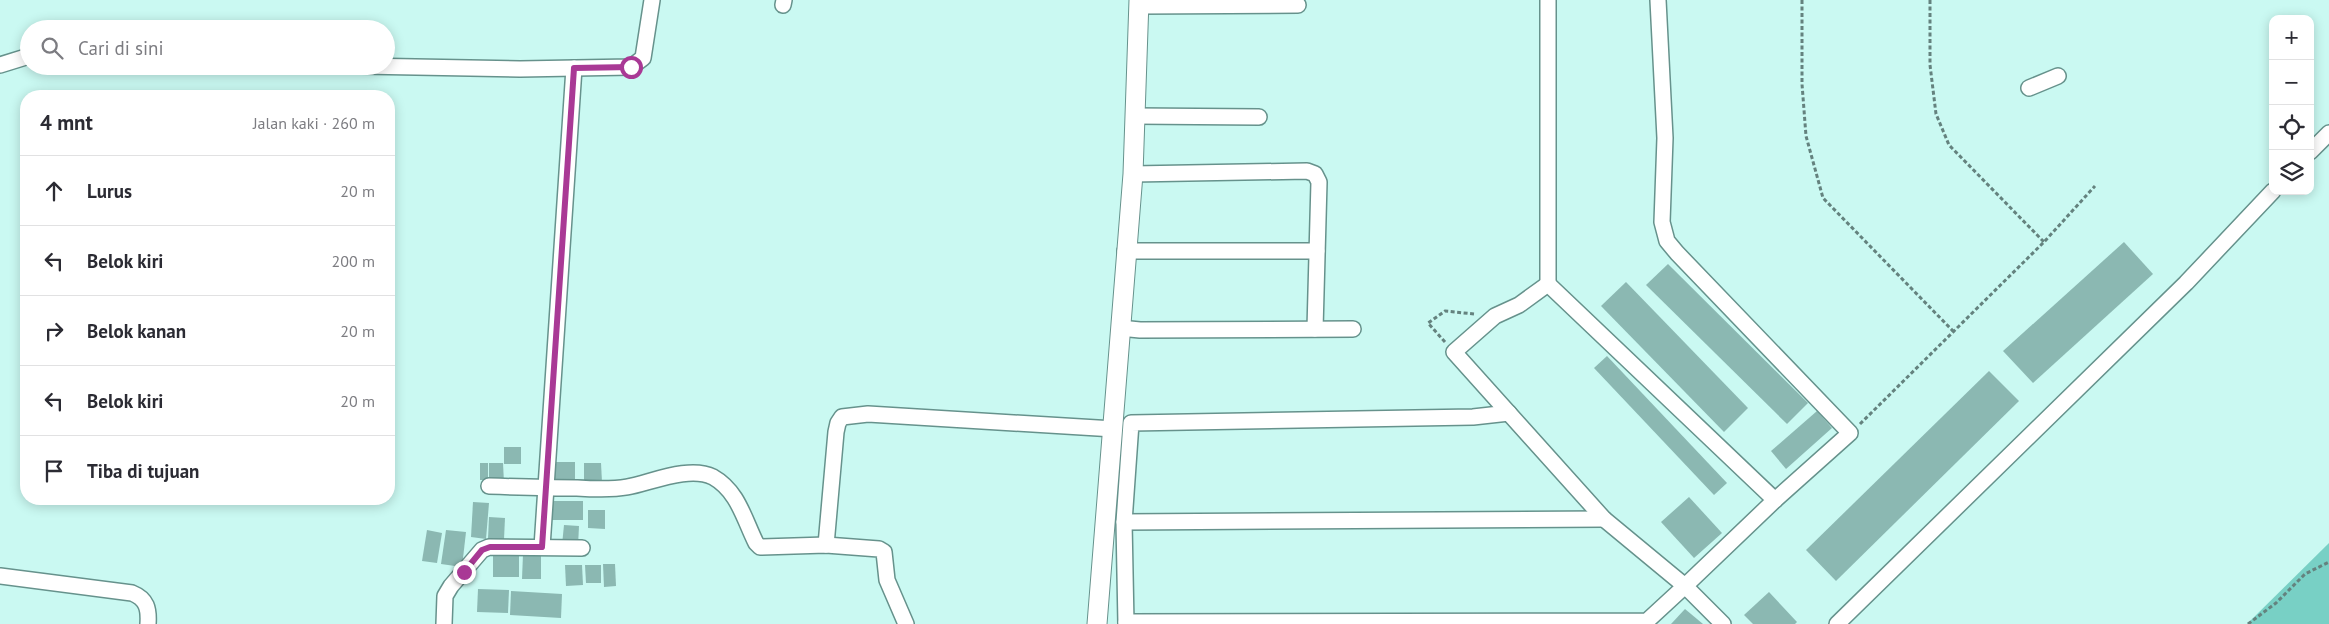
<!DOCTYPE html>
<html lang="id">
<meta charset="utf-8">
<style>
:root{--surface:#fff;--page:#f2f2f3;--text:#2b2b33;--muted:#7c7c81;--line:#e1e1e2}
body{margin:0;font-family:"PT Sans",sans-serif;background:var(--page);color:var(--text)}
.controls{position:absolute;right:15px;top:15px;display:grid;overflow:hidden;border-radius:10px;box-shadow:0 2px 12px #0003}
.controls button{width:45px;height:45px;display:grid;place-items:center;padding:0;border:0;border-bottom:1px solid var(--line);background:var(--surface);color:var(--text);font:25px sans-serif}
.stop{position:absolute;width:15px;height:15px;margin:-11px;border:4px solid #a93995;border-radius:50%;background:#fff}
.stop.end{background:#a93995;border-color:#fff;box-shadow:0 1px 5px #0008}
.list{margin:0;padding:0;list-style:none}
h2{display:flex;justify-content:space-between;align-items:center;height:65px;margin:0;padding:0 20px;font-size:21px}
h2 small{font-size:16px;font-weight:400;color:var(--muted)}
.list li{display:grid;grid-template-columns:32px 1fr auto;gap:15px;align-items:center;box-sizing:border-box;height:70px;padding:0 20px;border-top:1px solid var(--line)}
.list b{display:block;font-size:19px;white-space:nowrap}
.list em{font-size:16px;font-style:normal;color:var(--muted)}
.icon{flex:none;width:28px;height:28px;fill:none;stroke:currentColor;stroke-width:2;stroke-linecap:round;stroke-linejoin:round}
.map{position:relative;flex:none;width:2329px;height:624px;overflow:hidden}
.search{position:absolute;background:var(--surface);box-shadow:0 2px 12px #0003;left:20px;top:20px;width:375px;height:55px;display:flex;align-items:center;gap:12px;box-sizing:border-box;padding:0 18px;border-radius:28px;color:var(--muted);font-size:19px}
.panel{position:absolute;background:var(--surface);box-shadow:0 2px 12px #0003;left:20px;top:90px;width:375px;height:415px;border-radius:20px}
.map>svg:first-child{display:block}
</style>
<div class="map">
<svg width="2329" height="624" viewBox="0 0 2329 624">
<rect width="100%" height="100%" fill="#caf9f2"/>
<polygon fill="#78d0c5" points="2329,543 2329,624 2247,624"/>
<g fill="#8bb8b2">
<polygon points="2124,242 2153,274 2033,383 2003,351"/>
<polygon points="1668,264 1808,403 1787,424 1646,285"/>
<polygon points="1626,282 1748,408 1724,432 1601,306"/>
<polygon points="1607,356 1727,483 1714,495 1594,368"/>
<polygon points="1989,371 2019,401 1836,581 1806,550"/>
<polygon points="1817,411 1832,428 1786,469 1771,451"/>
<rect x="504" y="447" width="17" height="17"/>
<rect x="551" y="462" width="24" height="21"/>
<rect x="480" y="463" width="8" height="17"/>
<polygon points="489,463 503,463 504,483 489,483"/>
<polygon points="584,463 601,463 602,482 584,482"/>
<polygon points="1689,497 1722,533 1694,558 1661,522"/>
<rect x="551" y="501" width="32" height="19"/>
<polygon points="473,502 489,503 486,539 471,537"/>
<polygon points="588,510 605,510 605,529 588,528"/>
<polygon points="489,517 505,518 504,539 488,539"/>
<polygon points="564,525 579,526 578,546 562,545"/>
<polygon points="427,530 442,533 437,563 422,561"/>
<polygon points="446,530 466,532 462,567 441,564"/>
<rect x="493" y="552" width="26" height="25"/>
<polygon points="523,554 541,554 541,579 522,579"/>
<polygon points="603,564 615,564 616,586 604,587"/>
<polygon points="565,565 582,565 583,585 566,586"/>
<polygon points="585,565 601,565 601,583 586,583"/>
<polygon points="478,589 509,590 508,613 477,612"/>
<polygon points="511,591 562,594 561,618 510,615"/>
<polygon points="1769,592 1797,622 1795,624 1753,624 1744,615"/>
<polygon points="1685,609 1703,624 1671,624"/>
</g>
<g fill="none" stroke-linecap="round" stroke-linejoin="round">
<defs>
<g id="minor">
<polyline points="1658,0 1665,138 1662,222 1667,241 1677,253 1850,433 1775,500"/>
<polyline points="783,5 784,0"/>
<polyline points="1139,6 1298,5"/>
<polyline points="0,65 29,56"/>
<polyline points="362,66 520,69 631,67 643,58 652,0"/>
<polyline points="2029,88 2058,76"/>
<polyline points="1135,116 1259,117"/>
<polyline points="2310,152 2329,133"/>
<polyline points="1133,174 1307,171 1315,174 1319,182 1315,329"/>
<polyline points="1125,251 1317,251"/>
<polyline points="1548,284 1548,0"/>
<polyline points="1120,328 1140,330 1353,329"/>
<path d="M489,486C518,487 548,488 577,488C593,489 611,490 627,487C650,483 689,465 713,477C738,491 744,519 756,543L760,547L826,545L879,549L884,552L887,580L906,624"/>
<polyline points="1124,522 1604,519"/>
<polyline points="826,545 836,432 838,423 842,417 868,414 1114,429"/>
<polyline points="542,547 574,68"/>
<path d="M0,576L132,593C147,599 149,609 148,624"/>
<polyline points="1126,622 1647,621 1685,586 1604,519 1454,352 1495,316 1519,305 1548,284 1775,500 1685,586 1723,624"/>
<polyline points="444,624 445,596 451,586 482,550 489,547 582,548"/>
<polyline points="1126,624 1124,522 1131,423 1473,417 1509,413"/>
<polyline points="1837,624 2186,283 2273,191"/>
</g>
<polyline id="tertiary" points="1097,624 1133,174 1139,0"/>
</defs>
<use href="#minor" stroke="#66928c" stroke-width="18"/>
<use href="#tertiary" stroke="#66928c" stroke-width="21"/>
<g stroke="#64827e" stroke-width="3" stroke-dasharray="4 2.5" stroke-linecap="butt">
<polyline points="1802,0 1802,84 1806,136 1823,198 1953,331"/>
<polyline points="1930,0 1930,65 1936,114 1949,145 2044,242"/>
<polyline points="1445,342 1428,323 1445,311 1474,314"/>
<polyline points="1860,424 2044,242 2095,186"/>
<polyline points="2248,624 2276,603 2305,574 2329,562"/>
</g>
<use href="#minor" stroke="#fff" stroke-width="15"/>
<use href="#tertiary" stroke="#fff" stroke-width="19"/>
</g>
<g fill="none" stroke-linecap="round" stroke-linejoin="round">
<polyline stroke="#a93995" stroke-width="6" points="464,572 482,550 490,547 542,547 574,68 631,67"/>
</g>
</svg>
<div class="controls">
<button>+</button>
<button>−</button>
<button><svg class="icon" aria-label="locate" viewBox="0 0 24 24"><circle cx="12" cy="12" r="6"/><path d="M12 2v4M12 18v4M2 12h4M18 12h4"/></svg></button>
<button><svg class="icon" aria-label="layers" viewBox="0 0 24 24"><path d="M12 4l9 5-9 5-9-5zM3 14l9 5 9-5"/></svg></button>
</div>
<div class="stop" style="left:631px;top:67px"></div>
<div class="stop end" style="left:464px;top:572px"></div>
<div class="search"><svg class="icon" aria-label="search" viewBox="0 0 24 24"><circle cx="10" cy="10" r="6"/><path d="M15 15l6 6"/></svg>Cari di sini</div>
<section class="panel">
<h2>4 mnt<small>Jalan kaki · 260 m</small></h2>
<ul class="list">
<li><svg class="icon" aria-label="ahead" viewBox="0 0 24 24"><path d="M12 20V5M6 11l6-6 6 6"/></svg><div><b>Lurus</b></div><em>20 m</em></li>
<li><svg class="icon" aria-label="left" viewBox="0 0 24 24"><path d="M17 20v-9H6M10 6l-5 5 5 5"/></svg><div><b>Belok kiri</b></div><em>200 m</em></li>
<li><svg class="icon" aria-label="right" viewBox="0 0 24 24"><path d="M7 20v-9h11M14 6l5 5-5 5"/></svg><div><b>Belok kanan</b></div><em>20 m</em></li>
<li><svg class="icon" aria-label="left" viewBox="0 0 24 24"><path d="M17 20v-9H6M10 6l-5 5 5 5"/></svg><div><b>Belok kiri</b></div><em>20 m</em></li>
<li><svg class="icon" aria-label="arrive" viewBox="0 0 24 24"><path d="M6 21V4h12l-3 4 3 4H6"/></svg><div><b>Tiba di tujuan</b></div></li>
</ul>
</section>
</div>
